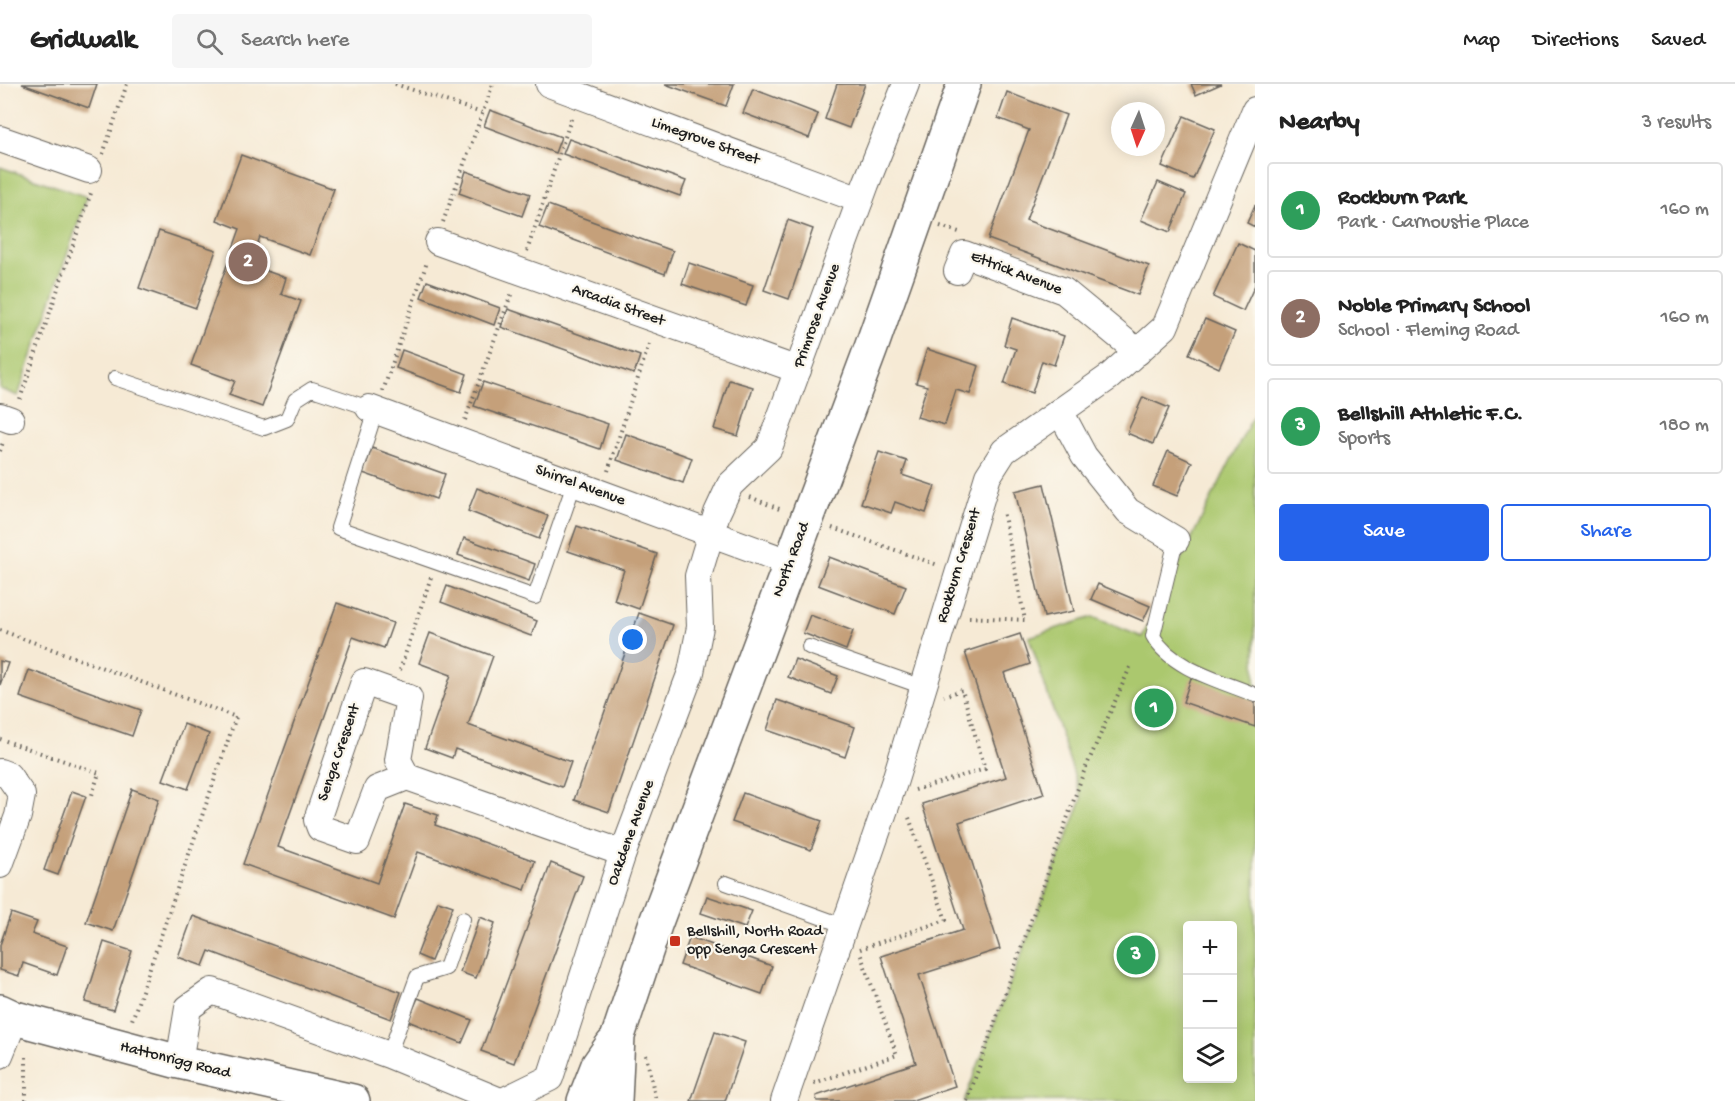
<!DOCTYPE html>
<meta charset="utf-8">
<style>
:root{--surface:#fff;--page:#f6f6f6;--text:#222;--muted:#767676;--line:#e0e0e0;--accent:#2563eb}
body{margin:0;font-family:"Gochi Hand",sans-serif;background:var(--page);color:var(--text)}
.controls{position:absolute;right:18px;bottom:18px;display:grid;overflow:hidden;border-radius:6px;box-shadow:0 3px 15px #0003}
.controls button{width:54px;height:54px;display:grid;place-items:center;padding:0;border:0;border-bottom:2px solid var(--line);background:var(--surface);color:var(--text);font:30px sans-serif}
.compass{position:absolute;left:1111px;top:18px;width:54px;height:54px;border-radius:50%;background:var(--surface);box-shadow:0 3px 15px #0003;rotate:183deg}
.you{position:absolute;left:633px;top:556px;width:21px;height:21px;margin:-15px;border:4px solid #fff;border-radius:50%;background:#1a73e8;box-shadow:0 0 0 9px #1a73e833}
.badge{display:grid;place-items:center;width:39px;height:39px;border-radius:50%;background:var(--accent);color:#fff;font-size:20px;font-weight:700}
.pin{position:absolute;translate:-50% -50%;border:3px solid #fff;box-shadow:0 2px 6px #0006}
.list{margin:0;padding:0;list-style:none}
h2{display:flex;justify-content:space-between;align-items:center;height:78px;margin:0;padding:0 24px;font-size:26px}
h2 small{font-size:20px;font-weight:400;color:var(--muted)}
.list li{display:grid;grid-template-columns:39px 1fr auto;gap:18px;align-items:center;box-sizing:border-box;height:96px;margin:0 12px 12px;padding:0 12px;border:2px solid var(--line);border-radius:6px}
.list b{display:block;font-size:22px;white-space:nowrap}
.list p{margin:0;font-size:20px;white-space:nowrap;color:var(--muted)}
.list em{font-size:20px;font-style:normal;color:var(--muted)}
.actions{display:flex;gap:12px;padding:18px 24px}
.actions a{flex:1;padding:14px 0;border:2px solid var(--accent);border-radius:6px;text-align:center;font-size:21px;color:var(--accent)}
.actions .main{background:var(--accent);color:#fff}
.icon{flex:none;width:33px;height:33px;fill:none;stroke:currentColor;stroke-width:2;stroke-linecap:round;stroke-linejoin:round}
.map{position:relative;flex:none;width:1255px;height:1017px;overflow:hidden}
header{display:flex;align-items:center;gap:36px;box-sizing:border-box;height:84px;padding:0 30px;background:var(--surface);border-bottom:2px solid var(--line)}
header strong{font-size:28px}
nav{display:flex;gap:33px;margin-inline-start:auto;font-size:21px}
.search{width:420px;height:54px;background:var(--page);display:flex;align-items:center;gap:15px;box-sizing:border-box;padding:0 21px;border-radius:6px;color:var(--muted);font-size:22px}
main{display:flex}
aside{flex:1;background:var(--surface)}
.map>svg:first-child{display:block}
</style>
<header>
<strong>Gridwalk</strong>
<div class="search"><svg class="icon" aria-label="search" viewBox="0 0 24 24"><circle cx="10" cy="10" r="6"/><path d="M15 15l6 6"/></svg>Search here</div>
<nav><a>Map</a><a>Directions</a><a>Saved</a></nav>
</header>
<main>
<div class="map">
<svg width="1255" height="1017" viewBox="0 0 1255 1017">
<rect width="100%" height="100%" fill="#fbf7ec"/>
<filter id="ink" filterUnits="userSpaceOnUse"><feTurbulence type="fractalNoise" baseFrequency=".0167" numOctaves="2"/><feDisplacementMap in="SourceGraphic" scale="12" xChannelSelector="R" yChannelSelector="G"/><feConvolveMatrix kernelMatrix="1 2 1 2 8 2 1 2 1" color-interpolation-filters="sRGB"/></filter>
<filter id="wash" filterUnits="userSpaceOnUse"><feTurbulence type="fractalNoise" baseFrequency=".008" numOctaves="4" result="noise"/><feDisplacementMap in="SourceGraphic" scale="24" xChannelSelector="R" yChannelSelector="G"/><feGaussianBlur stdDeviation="1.35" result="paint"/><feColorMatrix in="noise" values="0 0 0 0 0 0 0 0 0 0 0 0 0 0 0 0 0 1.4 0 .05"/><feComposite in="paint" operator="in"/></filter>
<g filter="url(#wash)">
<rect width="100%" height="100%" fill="#f6ead5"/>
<g fill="#abc86e" stroke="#647245" stroke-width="1.5" fill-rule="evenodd">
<polygon points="0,83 87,113 18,312 0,305"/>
<path d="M1255,328V1017H964L1082,715L1029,553L1093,533L1142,553ZM1188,842H1232V994H1188Z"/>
</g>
<g id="blocks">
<g fill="#c5a07a">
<polygon points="22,0 97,0 89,24"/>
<polygon points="665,0 734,0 726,22"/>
<polygon points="837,0 865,0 849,44 825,35"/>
<polygon points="1191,0 1221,0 1196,11"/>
<polygon points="753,5 818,30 809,54 743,29"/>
<polygon points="1007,8 1066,31 1026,136 1149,182 1138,211 988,155 1029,46 998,34"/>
<polygon points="490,26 561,53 555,69 484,42"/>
<polygon points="1184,32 1215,45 1193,95 1162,82"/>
<polygon points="569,55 686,97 680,112 563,70"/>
<polygon points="241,71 334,105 310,171 260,153 250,181 286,194 281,210 301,217 262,323 229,311 235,297 191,281 240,145 217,136"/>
<polygon points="466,87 530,110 522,132 459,109"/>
<polygon points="1158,98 1186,110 1170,148 1141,136"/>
<polygon points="548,121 673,167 665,190 539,143"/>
<polygon points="1255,121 1255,143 1247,139"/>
<polygon points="788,136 813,145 789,215 764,206"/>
<polygon points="159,147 216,166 196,224 139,204"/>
<polygon points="1238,159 1255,167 1255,201 1243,227 1213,213"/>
<polygon points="689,179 753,201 746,222 682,200"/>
<polygon points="427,197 500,224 494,241 421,213"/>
<polygon points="508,225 640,272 634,290 501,243"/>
<polygon points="1012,234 1064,252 1054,281 1042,277 1032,309 1004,300 1016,265 1004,261"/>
<polygon points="1205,235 1235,248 1219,284 1189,270"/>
<polygon points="927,265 979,282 970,310 956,306 945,341 917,333 927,302 916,299"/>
<polygon points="402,266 467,290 461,308 396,284"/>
<polygon points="729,296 753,303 738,352 714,345"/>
<polygon points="483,298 608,340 600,365 474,322"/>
<polygon points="1143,313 1169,324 1153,360 1127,349"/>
<polygon points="626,350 692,374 683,399 617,376"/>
<polygon points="372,364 445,390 436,415 363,389"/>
<polygon points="1168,367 1192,378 1177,412 1153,402"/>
<polygon points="879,368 907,377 902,391 935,402 926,429 895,418 891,429 861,419"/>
<polygon points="1044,400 1074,527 1044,533 1015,407"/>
<polygon points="477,404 548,432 539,455 468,427"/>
<polygon points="577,442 657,470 639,525 614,516 624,486 568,467"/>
<polygon points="464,454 535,480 529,497 458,471"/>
<polygon points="829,473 906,502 895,530 818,501"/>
<polygon points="1098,500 1150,522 1143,537 1091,515"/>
<polygon points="447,502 537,537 531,552 441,518"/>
<polygon points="337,519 393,539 384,564 353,553 278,763 377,799 405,720 438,731 435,741 535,777 525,806 418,768 394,835 243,780"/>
<polygon points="639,529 673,541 609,728 574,716"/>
<polygon points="810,531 853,547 846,566 803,549"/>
<polygon points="430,549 493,572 468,641 571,678 562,703 455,665 452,674 425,664 451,591 419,579"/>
<polygon points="1020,550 1030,580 1004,589 1044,710 959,738 1000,865 919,891 955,1002 910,1017 817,1017 816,1012 916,979 881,872 963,846 922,720 1006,693 965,568"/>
<polygon points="795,575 838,592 831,610 788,593"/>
<polygon points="0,577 8,579 0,601"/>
<polygon points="29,586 141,626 132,652 20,613"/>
<polygon points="1191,594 1255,616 1255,643 1183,618"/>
<polygon points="777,616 855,643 845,673 767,646"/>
<polygon points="184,640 209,650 188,705 163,696"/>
<polygon points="132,705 159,715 113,847 86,838"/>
<polygon points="72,707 86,712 58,791 44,786"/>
<polygon points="743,709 822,737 811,766 732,738"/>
<polygon points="551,779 583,792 514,979 481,967"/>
<polygon points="707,812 752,827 745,844 701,829"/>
<polygon points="438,817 453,822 431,877 417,871"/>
<polygon points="11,829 37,838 32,850 67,862 57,891 23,879 19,892 0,886 0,861"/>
<polygon points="193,832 401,908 391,935 209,867 203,882 178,873"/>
<polygon points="480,833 495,839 476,894 460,888"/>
<polygon points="690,853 772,882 762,910 680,881"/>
<polygon points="104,858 132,867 113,926 85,918"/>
<polygon points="418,914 472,936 462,959 408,937"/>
<polygon points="715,948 745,958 725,1017 691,1017"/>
</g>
</g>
</g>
<g filter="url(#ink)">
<use href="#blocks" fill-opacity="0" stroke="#68645d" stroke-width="1.5"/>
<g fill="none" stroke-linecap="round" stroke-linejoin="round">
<defs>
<g id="service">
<polyline points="115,294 264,344 287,335 295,316 312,305 369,324"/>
<polyline points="376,326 338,444 535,513 574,400"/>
<path d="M1176,456L1153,552C1171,585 1222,597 1255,611"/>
<polyline points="809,563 923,603"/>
<polyline points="726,799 845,842"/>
<polyline points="389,971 417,893 446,884 463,835"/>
</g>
<g id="minor">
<polyline points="549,0 860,116"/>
<polyline points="0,55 89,86"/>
<polyline points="438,158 798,286"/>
<polyline points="957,187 964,170 1064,207 1138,268"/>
<polyline points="369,324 791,479"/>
<polyline points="1060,327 1084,372 1128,427 1176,456"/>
<polyline points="0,332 11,336"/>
<polygon points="364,598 409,614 398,676 407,693 377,705 357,757 320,744 317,736"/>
<polyline points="0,688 8,691 22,711 18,732 0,781"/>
<polyline points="407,693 623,769"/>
<polyline points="0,971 15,934"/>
<polyline points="179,978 188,924 212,907 389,971 500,1017"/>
<polyline points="503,1017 550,994 623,769 691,588 700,543 698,492 717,429 730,401 769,364 866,100 906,0"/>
<polyline points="784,1017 895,696 988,392 1004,367 1109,293 1165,243 1255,26"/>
</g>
<polyline id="tertiary" points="0,927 15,934 179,978 353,1017"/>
<g id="secondary">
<polyline points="584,1017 598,981 612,961"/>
<polyline points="615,1017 618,952 655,841 871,264 964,0"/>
</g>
</defs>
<use href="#service" stroke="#68645d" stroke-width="16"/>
<use href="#minor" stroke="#68645d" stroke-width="28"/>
<use href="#tertiary" stroke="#68645d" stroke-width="36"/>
<use href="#secondary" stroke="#68645d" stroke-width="36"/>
<g stroke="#68645d" stroke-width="4" stroke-dasharray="1.5 4.5" stroke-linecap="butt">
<polyline points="395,0 482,29"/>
<polyline points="103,70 127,0"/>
<polyline points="443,138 493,0"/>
<polyline points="940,142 959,148"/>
<polyline points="527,167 572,32"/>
<polyline points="383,307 427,178"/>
<polyline points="20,315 91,109"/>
<polyline points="465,336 512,208"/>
<polyline points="0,367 3,358"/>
<polyline points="608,387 650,257"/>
<polyline points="750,413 782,426"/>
<polyline points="832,444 938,481"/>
<polyline points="969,533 1025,536 1003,427"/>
<polyline points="0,546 236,633 131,939"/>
<polyline points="400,586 431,493"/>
<polyline points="0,655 99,689 92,711"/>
<polyline points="915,706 985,685 962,606 944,612"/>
<polyline points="860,865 946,836 908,731"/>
<polyline points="646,971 656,1017"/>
<polyline points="26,973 26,1017"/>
<polyline points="814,999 897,971 860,869"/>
<polyline points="967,1017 1083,690 1131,581"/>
</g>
<use href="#service" stroke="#fff" stroke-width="14"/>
<use href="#minor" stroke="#fff" stroke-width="26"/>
<use href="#tertiary" stroke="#fff" stroke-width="33"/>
<use href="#secondary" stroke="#fff" stroke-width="33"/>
</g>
</g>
<rect fill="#c8321e" stroke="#fbf7ec" stroke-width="2" x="669" y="851" width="12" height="12" rx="3"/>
<g text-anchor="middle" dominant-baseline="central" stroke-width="4.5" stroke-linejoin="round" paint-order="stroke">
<g font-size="16" fill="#1c1c1c" stroke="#fbf7ec">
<text transform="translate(705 58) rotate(20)">Limegrove Street</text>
<text transform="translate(1016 190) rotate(21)">Ettrick Avenue</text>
<text transform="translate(618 222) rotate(20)">Arcadia Street</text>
<text transform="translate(818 232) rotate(-70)">Primrose Avenue</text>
<text transform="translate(580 402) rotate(20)">Shirrel Avenue</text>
<text transform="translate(792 476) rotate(-69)">North Road</text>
<text transform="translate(960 482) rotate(-73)">Rockburn Crescent</text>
<text transform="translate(340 669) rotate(-71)">Senga Crescent</text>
<text transform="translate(632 749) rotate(-70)">Oakdene Avenue</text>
<text transform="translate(175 977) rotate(14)">Hattonrigg Road</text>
</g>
<g font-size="16" fill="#1c1c1c" stroke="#fbf7ec" text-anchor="start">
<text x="687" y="848">Bellshill, North Road<tspan x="687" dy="18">opp Senga Crescent</tspan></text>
</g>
</g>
</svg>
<div class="controls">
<button>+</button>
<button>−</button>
<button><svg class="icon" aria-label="layers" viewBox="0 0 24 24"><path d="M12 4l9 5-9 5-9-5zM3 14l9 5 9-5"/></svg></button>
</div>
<svg class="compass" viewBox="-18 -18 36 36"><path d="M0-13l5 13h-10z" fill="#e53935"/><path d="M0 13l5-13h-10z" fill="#767676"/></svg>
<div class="you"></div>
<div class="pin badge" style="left:1154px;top:624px;background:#2e9e5b">1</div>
<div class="pin badge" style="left:248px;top:178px;background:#8d6e63">2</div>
<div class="pin badge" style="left:1136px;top:871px;background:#2e9e5b">3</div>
</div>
<aside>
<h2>Nearby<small>3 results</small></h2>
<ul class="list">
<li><span class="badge" style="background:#2e9e5b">1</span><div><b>Rockburn Park</b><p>Park · Carnoustie Place</p></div><em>160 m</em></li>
<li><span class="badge" style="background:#8d6e63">2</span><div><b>Noble Primary School</b><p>School · Fleming Road</p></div><em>160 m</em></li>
<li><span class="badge" style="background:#2e9e5b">3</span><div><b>Bellshill Athletic F.C.</b><p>Sports</p></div><em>180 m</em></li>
</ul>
<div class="actions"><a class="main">Save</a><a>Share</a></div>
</aside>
</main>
